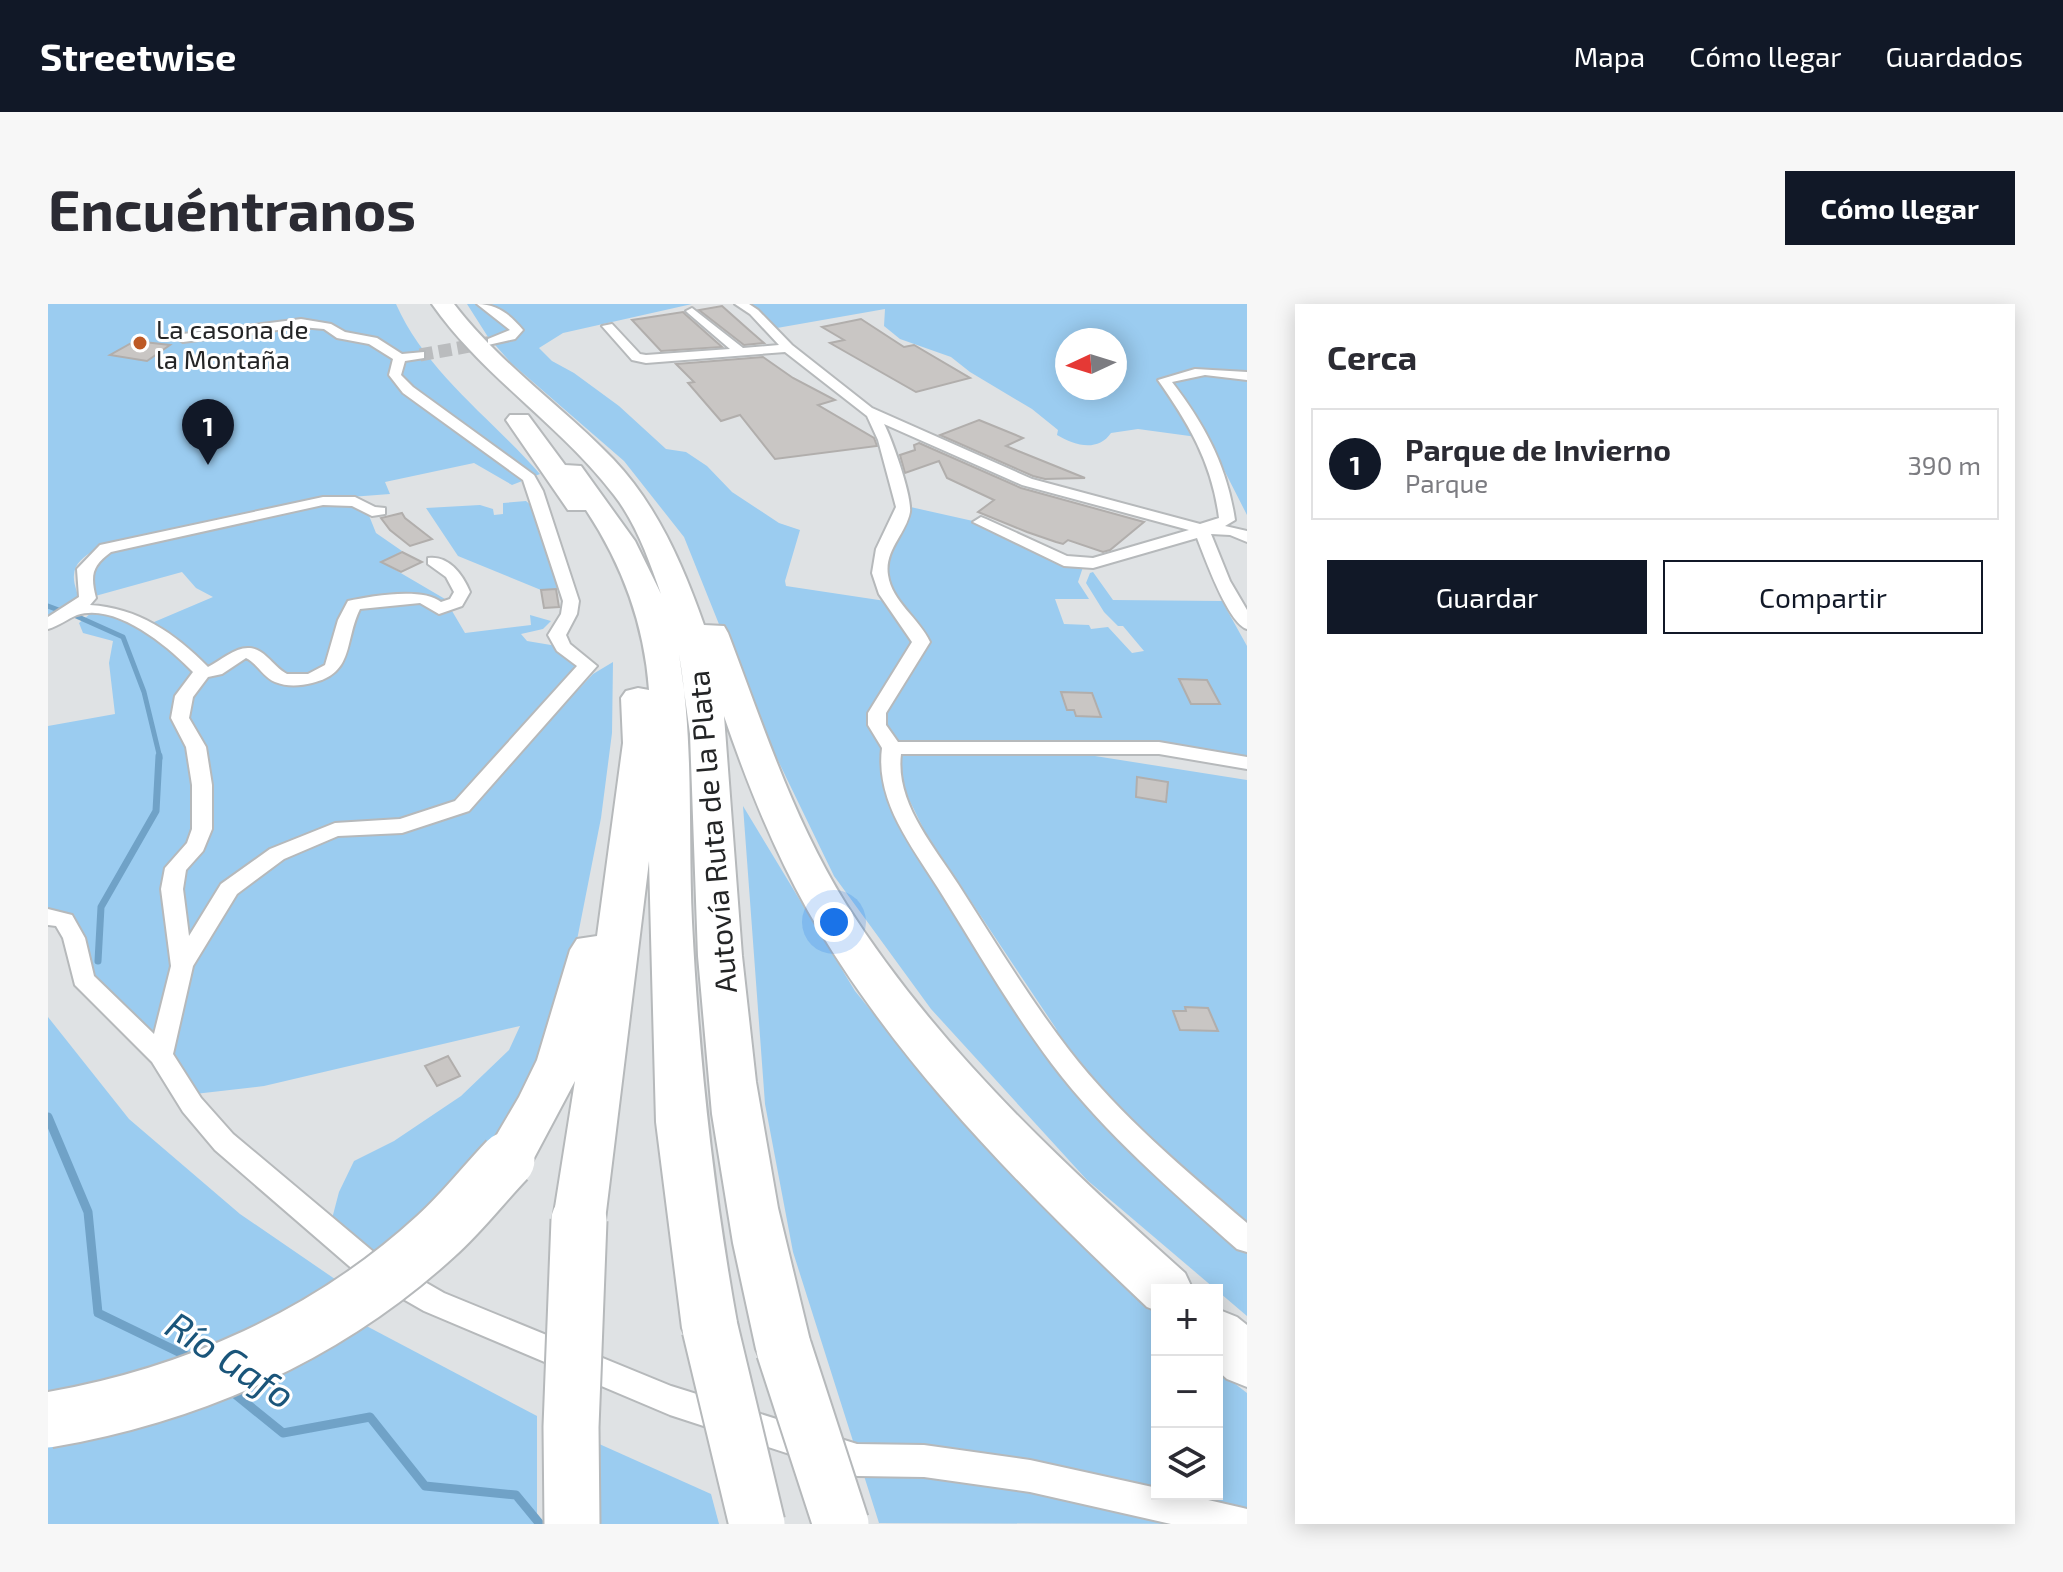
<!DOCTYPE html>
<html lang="es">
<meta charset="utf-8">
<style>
:root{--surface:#fff;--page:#f7f7f7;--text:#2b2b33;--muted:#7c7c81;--line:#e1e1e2;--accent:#111827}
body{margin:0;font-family:"Exo 2",sans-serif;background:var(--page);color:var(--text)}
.controls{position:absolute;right:24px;bottom:24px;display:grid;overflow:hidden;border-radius:0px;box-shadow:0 4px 20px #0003}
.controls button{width:72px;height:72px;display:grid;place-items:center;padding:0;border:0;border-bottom:2px solid var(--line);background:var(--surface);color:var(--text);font:40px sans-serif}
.compass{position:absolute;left:1007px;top:24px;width:72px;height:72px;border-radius:50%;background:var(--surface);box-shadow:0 4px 20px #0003;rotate:266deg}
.you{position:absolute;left:786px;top:618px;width:28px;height:28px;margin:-20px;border:6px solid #fff;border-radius:50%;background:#1a73e8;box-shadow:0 0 0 12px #1a73e833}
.badge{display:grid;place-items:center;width:52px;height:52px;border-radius:50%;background:var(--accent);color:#fff;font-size:26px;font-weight:700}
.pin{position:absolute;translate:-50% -66px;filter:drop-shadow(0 2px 4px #0008)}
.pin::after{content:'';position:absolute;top:42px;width:28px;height:24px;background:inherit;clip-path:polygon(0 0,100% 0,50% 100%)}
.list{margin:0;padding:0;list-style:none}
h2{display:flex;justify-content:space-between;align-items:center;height:104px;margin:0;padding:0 32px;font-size:34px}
h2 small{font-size:26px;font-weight:400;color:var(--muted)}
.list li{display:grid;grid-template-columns:52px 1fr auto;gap:24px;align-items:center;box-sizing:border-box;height:112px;margin:0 16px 16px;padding:0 16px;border:2px solid var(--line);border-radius:0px}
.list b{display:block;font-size:30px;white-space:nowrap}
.list p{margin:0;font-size:26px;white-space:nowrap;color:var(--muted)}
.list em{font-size:26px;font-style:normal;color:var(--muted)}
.actions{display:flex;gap:16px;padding:24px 32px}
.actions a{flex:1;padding:18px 0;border:2px solid var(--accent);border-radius:0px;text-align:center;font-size:28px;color:var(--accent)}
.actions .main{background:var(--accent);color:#fff}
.icon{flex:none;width:44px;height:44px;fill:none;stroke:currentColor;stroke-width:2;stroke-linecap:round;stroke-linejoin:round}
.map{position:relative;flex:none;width:1199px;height:1220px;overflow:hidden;border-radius:0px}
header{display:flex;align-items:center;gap:48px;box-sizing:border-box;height:112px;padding:0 40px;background:var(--accent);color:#fff}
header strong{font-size:38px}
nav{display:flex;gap:44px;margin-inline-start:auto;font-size:28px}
.intro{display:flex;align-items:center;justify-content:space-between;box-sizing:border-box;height:192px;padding:0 48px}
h1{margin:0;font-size:56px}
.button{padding:20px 36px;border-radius:0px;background:var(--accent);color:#fff;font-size:28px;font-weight:700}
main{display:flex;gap:48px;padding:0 48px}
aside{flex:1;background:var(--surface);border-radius:0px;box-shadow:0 4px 20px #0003}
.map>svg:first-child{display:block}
</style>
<header>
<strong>Streetwise</strong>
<nav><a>Mapa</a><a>Cómo llegar</a><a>Guardados</a></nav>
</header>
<div class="intro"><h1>Encuéntranos</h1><a class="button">Cómo llegar</a></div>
<main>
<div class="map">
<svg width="1199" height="1220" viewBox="0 0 1199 1220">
<rect width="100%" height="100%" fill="#dfe2e4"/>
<g fill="#9bccf0" fill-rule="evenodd">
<path d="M0,0H348C378,68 444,115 492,170L464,181L426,159L337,178L342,190L263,196L79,234C63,239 27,249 26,271C25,280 30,288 31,297L0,317Z"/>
<polygon points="419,0 644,0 515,29 491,44 504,57 526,69 571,102 618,145 638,148 659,162 684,188 731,219 752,226 737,277 738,282 844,298 869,329 829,409 853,507 971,695 1009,726 878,530 848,469 848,450 1047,452 1199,476 1199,1012 1039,876 883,705 786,572 705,405 636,233 576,157 463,59 440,33"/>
<path d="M700,0H1199V211L1172,158L1165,157L1149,133L1090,125L1063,129C1050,148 1027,142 1009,131L1010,126L984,105L922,68L903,53L852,35L836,22L837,5L729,24ZM1019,36H1067V84H1019Z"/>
<polygon points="478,197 490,207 511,285 493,286 410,252 378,204 432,201 445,205 446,211 455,210 455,199"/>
<polygon points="316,199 328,229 354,247 334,258 397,295 417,329 483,321 482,311 503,317 495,325 473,330 479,337 515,343 540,362 508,394 528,388 545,370 565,358 564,429 553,514 516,702 482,786 442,850 325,963 280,930 291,888 306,857 346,837 413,792 461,746 472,722 216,782 138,791 51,693 26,634 0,613 0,422 67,410 61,359 65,337 35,329 31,319 48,305 99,321 165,293 148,284 134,268 40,294 34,272 58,244 253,200"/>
<path d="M858,202L925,217L1007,256L1035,263L1030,278L1041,295H1007L1016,320L1041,321L1043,325L1060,323L1084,349L1096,347L1075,322H1070L1056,308L1038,279L1042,269L1045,268L1065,296L1174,297L1199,342V454C1156,447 1089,427 1048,442L859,441L847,437L834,416L869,359L877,337L838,279L836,263Z"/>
<polygon points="695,502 807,687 892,791 1033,941 1109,1012 1109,1190 1169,1190 1169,1066 1199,1089 1199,1220 831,1219 745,948 717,800"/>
<polygon points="0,713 81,815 192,910 300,984 220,1029 0,1099"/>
<polygon points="309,1017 489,1112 489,1220 0,1220 0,1135"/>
<polygon points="549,1139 663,1190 671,1220 548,1220"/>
</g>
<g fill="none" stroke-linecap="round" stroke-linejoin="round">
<g stroke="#70a2c7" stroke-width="5">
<polyline points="0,302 16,308"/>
<polyline points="26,311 75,333 96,388 112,454"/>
</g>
<polyline stroke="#70a2c7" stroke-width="7" points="50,657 53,603 108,507 111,452"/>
<g stroke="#70a2c7" stroke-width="9">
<polyline points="0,813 40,908 50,1009 145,1055"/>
<polyline points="182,1086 235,1129 322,1113 377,1182 468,1191 492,1220"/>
</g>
</g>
<g fill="#c9c6c4" stroke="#b1aeac" stroke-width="2">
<polygon points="674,2 701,26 716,39 696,41 651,6"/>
<polygon points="635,8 638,11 674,43 613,47 584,16"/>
<polygon points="813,15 856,43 866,41 922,74 868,88 782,39 796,36 774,23"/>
<polygon points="87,37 122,41 99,57 62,51"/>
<polygon points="715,53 745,74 787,96 770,101 826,134 829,142 727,155 692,111 673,117 640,79 646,78 628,60"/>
<polygon points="931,116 975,134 958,142 1037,174 997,175 985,172 892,131"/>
<polygon points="871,139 973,184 1096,218 1062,246 1055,248 1020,236 1015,240 1008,238 979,228 930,208 946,196 899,174 891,157 857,169 852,151 867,146 866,141"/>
<polygon points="354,209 357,214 384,235 362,242 342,226 333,214"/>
<polygon points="354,248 374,258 353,268 333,258"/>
<polygon points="508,285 511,303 496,304 493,286"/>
<polygon points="1131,375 1159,376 1172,400 1143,400"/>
<polygon points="1013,388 1044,389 1053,413 1028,412 1026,406 1019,406"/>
<polygon points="1089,473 1120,478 1118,498 1088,493"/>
<polygon points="1137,703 1160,704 1170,727 1132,726 1125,707 1138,707"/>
<polygon points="400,752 412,772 389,782 377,762"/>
</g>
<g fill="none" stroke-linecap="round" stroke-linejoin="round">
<polyline stroke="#babcbe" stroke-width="13" stroke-dasharray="13 6" stroke-linecap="butt" points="372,51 444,38"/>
<defs>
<g id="minor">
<path d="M429,0C450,0 462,11 475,26L467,35L440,41V35L462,26Z"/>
<path d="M687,0H701L710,6L744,41L824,104L984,175L1152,220L1171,214C1164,159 1141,120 1110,76L1147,65L1199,68V76L1157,71L1124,78C1157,121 1179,162 1187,216L1177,222L1199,227V238L1182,231L1163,230L1182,277L1199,306V325C1180,319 1157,254 1149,234L1045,264L1016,262L925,218L933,213L938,215L1019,252L1045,254L1141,226L974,181L836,120C844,135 864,192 862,208C858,230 836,246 840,271C844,298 871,314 882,338L838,409V421L850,438H1111L1199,453V465L1111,450H853C847,498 885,541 910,580C946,636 980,693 1021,746C1072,812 1136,865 1199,919V948L1189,945C1124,887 1057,830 1004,760C964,707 930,648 895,592C867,546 827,500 834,444L820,421V409L864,338L831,290L824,269L828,245L848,203L830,136L819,112L737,48L598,59L584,56L554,22L564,20L592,50L598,51L682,45L640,9L638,7L644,4L695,44L731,41L702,10Z"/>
<path d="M253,15L283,20L297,28L329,34L354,50L376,48V54L357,57L353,71L365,83L486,171L495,187L531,297L529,310L518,331L522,340L549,362L421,507L354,529L290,532L236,555L189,590L145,662L125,750L153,794L185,830L328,950L396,989L623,1082L809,1140L876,1141L982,1156L1109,1184V1190H1134L1195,1204L1199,1205V1220H1123L982,1188L876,1173L809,1172L622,1111L376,1007L308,968L167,846L135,808L104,758L27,681L15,634L8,622L0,621V605L24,611L37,634L46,672L106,730L123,662L113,585L117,564L139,539L144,525V481L138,443L123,414L127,392L145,368C121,343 68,298 29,311C19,315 11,322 0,325V313L31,293L29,265L52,241L275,193H307L327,203L337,204V210L324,212L304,202L275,201L63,248C44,262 42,271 48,294L42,301C90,304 127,329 160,363C179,353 198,332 219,353C226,359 231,366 239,370H260L277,361L290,316L300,297C323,292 375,283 393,298L402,295L406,288L398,273L380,260V254C401,251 415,271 422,288L414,302L391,310L372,299L312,305C296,337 307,369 264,379C252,382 239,383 227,378C215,373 210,360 198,354L174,370L160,373L145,393L141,414L158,443L164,481V525L155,547L138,566L135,585L141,632L173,580L222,545L287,519L352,515L407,497L529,362L509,347L500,331L513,310L515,297L475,176L355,89L341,71L345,55L321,40L289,34L276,25L253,23L135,38L129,34L135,30Z"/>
</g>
<g id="motorway">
<path d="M384,0H406C452,60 513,101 565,155C609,201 635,261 656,321L676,322L680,329C715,421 746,517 798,600C888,742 1013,858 1137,969L1145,986H1109V1007L1099,1003C973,884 847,759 760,607C725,545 699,479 676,412L694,652L708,778L730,904L764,1045L756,1064L736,1071L716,1064L708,1045L685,939L664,810L650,652L642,430L631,350C646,438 640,530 644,618C651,757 665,887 690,1024L682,1042L662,1050L642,1042L634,1024L608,818L601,557L557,916L549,932L531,939L513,932L505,916L527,777L477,871L459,877L441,871L434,856L471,793L489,756L522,646L529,635L549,632L575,439L573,394L578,387L590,384L601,386C596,320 575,262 538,206H520L458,116L462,111H480L517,161L533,162L587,237L613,290C601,256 588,219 566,191C512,120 435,73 384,0Z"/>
<polygon points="1169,1005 1189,1013 1199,1021 1199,1083 1179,1075 1169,1066"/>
</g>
</defs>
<use href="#minor" stroke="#b6b9bb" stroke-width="4"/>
<use href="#motorway" stroke="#b6b9bb" stroke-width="4"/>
<use href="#minor" fill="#fff" fill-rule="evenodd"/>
<use href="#motorway" fill="#fff" fill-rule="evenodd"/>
<defs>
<g id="motorway-bridge">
<polyline points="662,1024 709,1220"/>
<polyline points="736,1045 793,1220"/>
<path d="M0,1116C144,1091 279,1032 388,932C414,909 435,881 459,856"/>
<polyline points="524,1220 523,1123 531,916"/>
</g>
</defs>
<use href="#motorway-bridge" stroke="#b6b9bb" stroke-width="59" stroke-linecap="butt"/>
<use href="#motorway-bridge" stroke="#fff" stroke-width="55"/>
</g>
<circle fill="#bd5925" stroke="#fff" stroke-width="3" cx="92" cy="39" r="8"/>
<g text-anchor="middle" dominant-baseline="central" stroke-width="6" stroke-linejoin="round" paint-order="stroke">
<g font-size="26" fill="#242526" stroke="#fff" text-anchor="start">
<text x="108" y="24">La casona de<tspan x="108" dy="30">la Montaña</tspan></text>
</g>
<g font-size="30" fill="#242526" stroke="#fff">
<text transform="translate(663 528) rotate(-95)">Autovía Ruta de la Plata</text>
</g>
<g font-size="38" font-style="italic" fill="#1a557a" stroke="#fff">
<text transform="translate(183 1055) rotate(33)">Río Gafo</text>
</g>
</g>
</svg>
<div class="controls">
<button>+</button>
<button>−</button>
<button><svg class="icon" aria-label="layers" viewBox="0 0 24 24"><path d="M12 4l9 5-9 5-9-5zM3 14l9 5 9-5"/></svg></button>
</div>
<svg class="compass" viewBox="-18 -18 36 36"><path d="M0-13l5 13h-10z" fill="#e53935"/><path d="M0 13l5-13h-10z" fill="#7c7c81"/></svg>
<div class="you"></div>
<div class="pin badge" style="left:160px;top:161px">1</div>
</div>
<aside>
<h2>Cerca<small></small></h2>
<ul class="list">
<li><span class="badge">1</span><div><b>Parque de Invierno</b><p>Parque</p></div><em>390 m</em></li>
</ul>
<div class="actions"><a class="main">Guardar</a><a>Compartir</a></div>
</aside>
</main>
